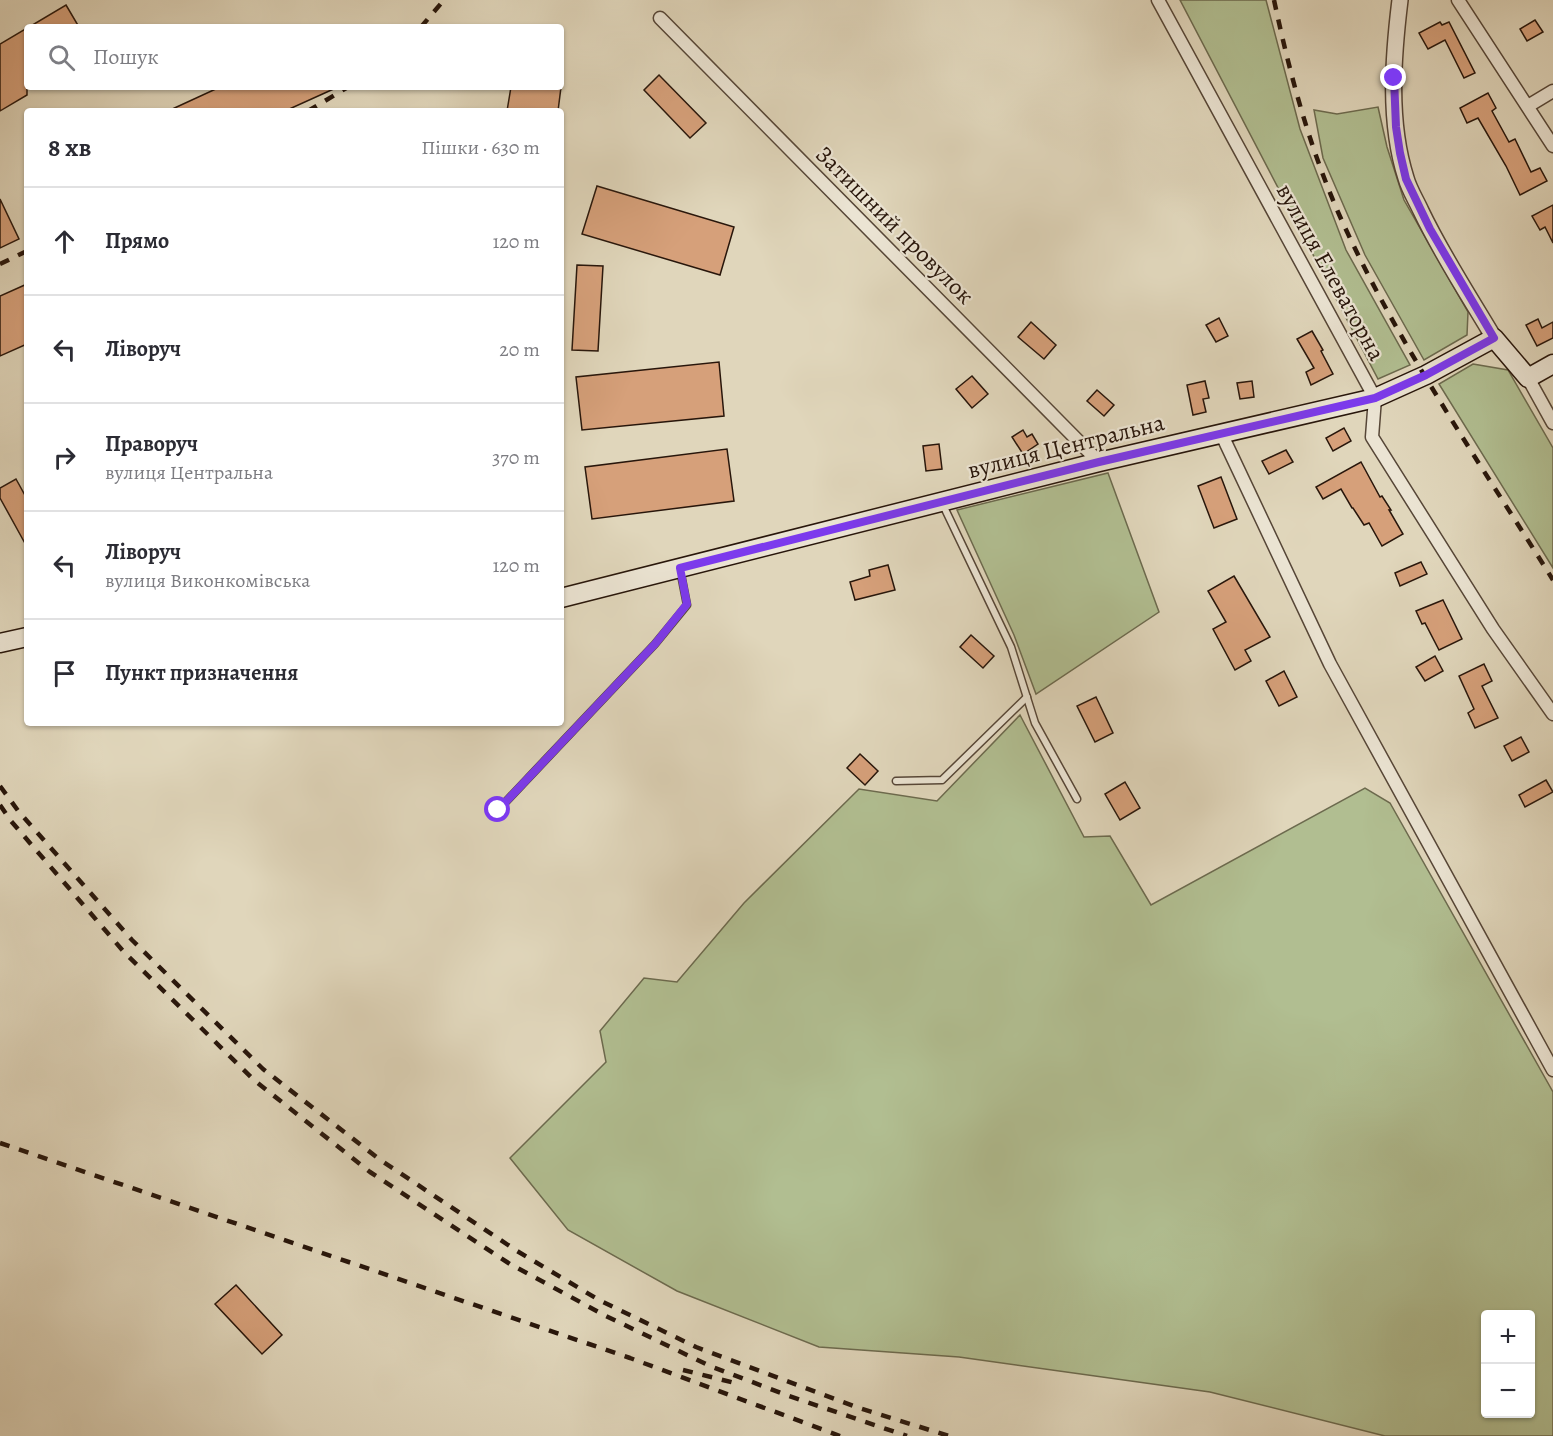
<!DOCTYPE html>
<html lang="uk">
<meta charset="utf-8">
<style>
:root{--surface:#fff;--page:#f2f2f3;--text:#2b2b33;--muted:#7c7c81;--line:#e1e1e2}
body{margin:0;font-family:Alegreya,serif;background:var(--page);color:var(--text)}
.controls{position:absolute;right:18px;bottom:18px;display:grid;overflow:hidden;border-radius:6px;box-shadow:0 2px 4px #0004}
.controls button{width:54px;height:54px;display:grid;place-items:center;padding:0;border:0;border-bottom:2px solid var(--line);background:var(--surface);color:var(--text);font:30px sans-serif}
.stop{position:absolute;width:18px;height:18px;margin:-14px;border:4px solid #7c3aed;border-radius:50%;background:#fff}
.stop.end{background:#7c3aed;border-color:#fff;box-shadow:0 2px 6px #0008}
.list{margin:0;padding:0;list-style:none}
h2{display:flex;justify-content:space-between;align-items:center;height:78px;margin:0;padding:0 24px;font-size:26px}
h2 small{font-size:20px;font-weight:400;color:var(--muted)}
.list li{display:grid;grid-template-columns:39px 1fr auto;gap:18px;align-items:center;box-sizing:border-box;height:108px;padding:0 24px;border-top:2px solid var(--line)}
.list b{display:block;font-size:22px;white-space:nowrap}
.list p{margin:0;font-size:20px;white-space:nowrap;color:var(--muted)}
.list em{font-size:20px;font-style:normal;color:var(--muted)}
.icon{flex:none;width:33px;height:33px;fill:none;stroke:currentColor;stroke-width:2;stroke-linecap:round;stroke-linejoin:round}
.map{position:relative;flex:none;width:1553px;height:1436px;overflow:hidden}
.search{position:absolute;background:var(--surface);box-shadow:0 2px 4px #0004;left:24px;top:24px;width:540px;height:66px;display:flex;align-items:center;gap:15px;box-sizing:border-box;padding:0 21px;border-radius:6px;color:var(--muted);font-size:22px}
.panel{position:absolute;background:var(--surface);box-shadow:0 2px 4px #0004;left:24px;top:108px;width:540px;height:618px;border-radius:6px}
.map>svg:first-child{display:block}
</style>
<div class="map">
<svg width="1553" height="1436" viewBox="0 0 1553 1436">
<rect width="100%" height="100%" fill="#e0d6bb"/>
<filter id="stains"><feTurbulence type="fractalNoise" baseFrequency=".00333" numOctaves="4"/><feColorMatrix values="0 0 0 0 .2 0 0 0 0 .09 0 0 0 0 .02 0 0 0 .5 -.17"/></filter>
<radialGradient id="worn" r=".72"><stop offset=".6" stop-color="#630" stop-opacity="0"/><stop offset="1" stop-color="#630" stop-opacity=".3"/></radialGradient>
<g fill="#b1be91" stroke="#6c6a4e" stroke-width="1.5" fill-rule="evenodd">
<polygon points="1180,0 1266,0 1300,129 1346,250 1410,365 1378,379"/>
<polygon points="1378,107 1387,147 1404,200 1468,312 1467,335 1424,360 1365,255 1323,158 1314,110 1337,114"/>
<polygon points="1473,364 1508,370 1553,448 1553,568 1439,384"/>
<polygon points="1108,473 1159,612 1036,694 1014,635 957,510"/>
<path d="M1020,715L1084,837L1110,836L1151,905L1365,788L1390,803L1553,1092V1436H1385L1210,1392L959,1357L819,1347L677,1291L568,1230L510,1158L606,1062L600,1031L644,978L677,982L744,903L859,789L937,801ZM1486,1314H1530V1414H1486Z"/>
</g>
<g fill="#d6a07a" stroke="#28160b" stroke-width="1.5">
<polygon points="66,5 79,27 29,27"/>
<polygon points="1535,20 1543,32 1527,41 1520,29"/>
<polygon points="1440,22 1442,25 1449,22 1475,73 1464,78 1445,40 1428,49 1419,33"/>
<polygon points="27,28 27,95 0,111 0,44"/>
<polygon points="659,75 706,123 690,138 644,90"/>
<polygon points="220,87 338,87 285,111 168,111"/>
<polygon points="511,87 561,87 558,111 507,111"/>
<polygon points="1488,93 1496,108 1492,111 1509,142 1515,139 1531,172 1540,168 1547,181 1520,195 1506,166 1478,118 1467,123 1460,108"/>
<polygon points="597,186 734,227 720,275 582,234"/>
<polygon points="0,199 19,239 0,248"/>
<polygon points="1553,205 1553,243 1545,227 1540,230 1532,216"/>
<polygon points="577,265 603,266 598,351 572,350"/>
<polygon points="27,284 27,344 0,356 0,296"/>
<polygon points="1219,318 1228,336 1216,342 1206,325"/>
<polygon points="1538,319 1542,328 1553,322 1553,338 1537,346 1526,325"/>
<polygon points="1031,322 1056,345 1044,359 1018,337"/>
<polygon points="1312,331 1323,350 1321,351 1333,374 1311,385 1306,372 1314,368 1297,339"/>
<polygon points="719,362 724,416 582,430 576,377"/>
<polygon points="972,376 988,394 972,408 956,389"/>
<polygon points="1205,381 1209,398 1203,399 1206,412 1193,415 1187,385"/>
<polygon points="1252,381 1254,397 1240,399 1237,383"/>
<polygon points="1097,390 1114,405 1104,416 1087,401"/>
<polygon points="1344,428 1351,441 1333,451 1326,438"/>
<polygon points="1023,430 1027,437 1032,434 1038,444 1023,454 1012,437"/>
<polygon points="939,444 942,469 926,471 923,446"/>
<polygon points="727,449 734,501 592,519 585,467"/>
<polygon points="1286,450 1293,462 1269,474 1262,461"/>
<polygon points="1361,462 1380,497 1382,496 1391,510 1389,510 1403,534 1382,546 1369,523 1364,525 1353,508 1352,508 1341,489 1323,499 1316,487"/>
<polygon points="1221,477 1237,519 1214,528 1198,486"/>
<polygon points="16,479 27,499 27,547 0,498 0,488"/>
<polygon points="1421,562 1427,574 1400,586 1395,573"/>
<polygon points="888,565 895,590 855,600 850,582 870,576 869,570"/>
<polygon points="1234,576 1270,637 1245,650 1251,661 1235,670 1213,629 1226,622 1208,591"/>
<polygon points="1443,600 1462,639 1439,650 1425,623 1422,624 1416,611"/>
<polygon points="971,635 994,656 983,668 960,647"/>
<polygon points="1435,656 1443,671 1425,681 1416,667"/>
<polygon points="1484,664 1492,681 1482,686 1498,718 1475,728 1468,713 1474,709 1459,676"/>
<polygon points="1284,671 1297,697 1279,706 1266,681"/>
<polygon points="1096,697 1113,733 1095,742 1077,706"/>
<polygon points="1521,737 1529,752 1512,761 1504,746"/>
<polygon points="860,754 878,771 865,785 847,768"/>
<polygon points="1546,780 1553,792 1525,807 1519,795"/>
<polygon points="1125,782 1140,808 1120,820 1105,794"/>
<polygon points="236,1285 282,1335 262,1354 215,1304"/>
</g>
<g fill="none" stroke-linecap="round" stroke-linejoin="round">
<defs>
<g id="service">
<polyline points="943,505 1011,647 1035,723 1077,799"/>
<polyline points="896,781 942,780 1027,697"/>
<polyline points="498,810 655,644 687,605 680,569"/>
</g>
<g id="minor">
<polyline points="1158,0 1375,398 1372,437 1493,629 1553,714"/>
<polyline points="1458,0 1553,146"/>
<polyline points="660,18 1099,462"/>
<polyline points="1528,106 1553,91"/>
<polyline points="1528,378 1553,423"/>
<polyline points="1221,433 1330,664 1553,1070"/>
</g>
<path id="tertiary" d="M1400,0C1393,57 1388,122 1406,178C1409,189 1416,200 1421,211C1442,255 1469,296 1494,338"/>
<g id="secondary">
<polyline points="561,598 1099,462 1375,398 1426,375 1494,338 1528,378 1553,364"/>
<polyline points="0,643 27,637"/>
</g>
</defs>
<use href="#service" stroke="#564637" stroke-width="9"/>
<use href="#minor" stroke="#564637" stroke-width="15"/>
<use href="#tertiary" stroke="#564637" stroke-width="18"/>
<use href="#secondary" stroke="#28160b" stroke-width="21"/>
<use href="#service" stroke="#ebe4d3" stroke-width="6"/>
<use href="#minor" stroke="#ebe4d3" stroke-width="12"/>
<use href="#tertiary" stroke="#ebe4d3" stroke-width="15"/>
<use href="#secondary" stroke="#ebe4d3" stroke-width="18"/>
<g stroke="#28160b" stroke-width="4.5" stroke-dasharray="10 10" stroke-linecap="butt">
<path d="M1274,0C1290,75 1310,150 1342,221C1399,346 1480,463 1553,580"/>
<polyline points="421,27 444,0"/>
<polyline points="308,111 348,87"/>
<polyline points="0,264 27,251"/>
<polyline points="0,786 19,812 132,940 263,1069 379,1159 517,1251 599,1300 696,1347 859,1408 949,1436"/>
<polyline points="0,805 11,821 124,952 254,1080 370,1172 510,1264 606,1316 710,1366 789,1396 907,1436"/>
<polyline points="0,1143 630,1358 840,1436"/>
<polyline points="683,1370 735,1383"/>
</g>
</g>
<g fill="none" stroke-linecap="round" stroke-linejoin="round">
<polyline stroke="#7c3aed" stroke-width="8" points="498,810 655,644 687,604 680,568 1099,462 1375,398 1426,375 1494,338 1430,229 1406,179 1400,153 1396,127 1394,78"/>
</g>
<g text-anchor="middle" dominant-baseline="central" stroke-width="4.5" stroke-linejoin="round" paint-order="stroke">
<g font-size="24" fill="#28160b" stroke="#ebe4d3">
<text transform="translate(895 225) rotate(45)">Затишний провулок</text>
<text transform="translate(1331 272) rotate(61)">вулиця Елеваторна</text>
<text transform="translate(1066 446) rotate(-14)">вулиця Центральна</text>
</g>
</g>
<rect width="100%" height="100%" filter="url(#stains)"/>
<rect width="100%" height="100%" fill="url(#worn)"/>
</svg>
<div class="controls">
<button>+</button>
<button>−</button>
</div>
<div class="stop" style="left:498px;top:810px"></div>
<div class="stop end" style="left:1394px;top:78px"></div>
<div class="search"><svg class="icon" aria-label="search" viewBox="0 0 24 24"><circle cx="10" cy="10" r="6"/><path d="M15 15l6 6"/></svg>Пошук</div>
<section class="panel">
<h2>8 хв<small>Пішки · 630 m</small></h2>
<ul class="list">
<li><svg class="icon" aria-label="ahead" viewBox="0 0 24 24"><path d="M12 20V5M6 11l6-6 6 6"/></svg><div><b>Прямо</b></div><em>120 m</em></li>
<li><svg class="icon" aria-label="left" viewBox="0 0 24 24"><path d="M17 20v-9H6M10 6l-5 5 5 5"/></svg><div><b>Ліворуч</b></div><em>20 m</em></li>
<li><svg class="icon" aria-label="right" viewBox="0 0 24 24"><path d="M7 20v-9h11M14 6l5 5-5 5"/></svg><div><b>Праворуч</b><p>вулиця Центральна</p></div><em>370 m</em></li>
<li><svg class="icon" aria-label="left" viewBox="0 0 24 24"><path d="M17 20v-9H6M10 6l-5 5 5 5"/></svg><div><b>Ліворуч</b><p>вулиця Виконкомівська</p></div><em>120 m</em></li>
<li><svg class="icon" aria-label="arrive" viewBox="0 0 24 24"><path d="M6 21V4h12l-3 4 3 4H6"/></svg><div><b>Пункт призначення</b></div></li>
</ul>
</section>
</div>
